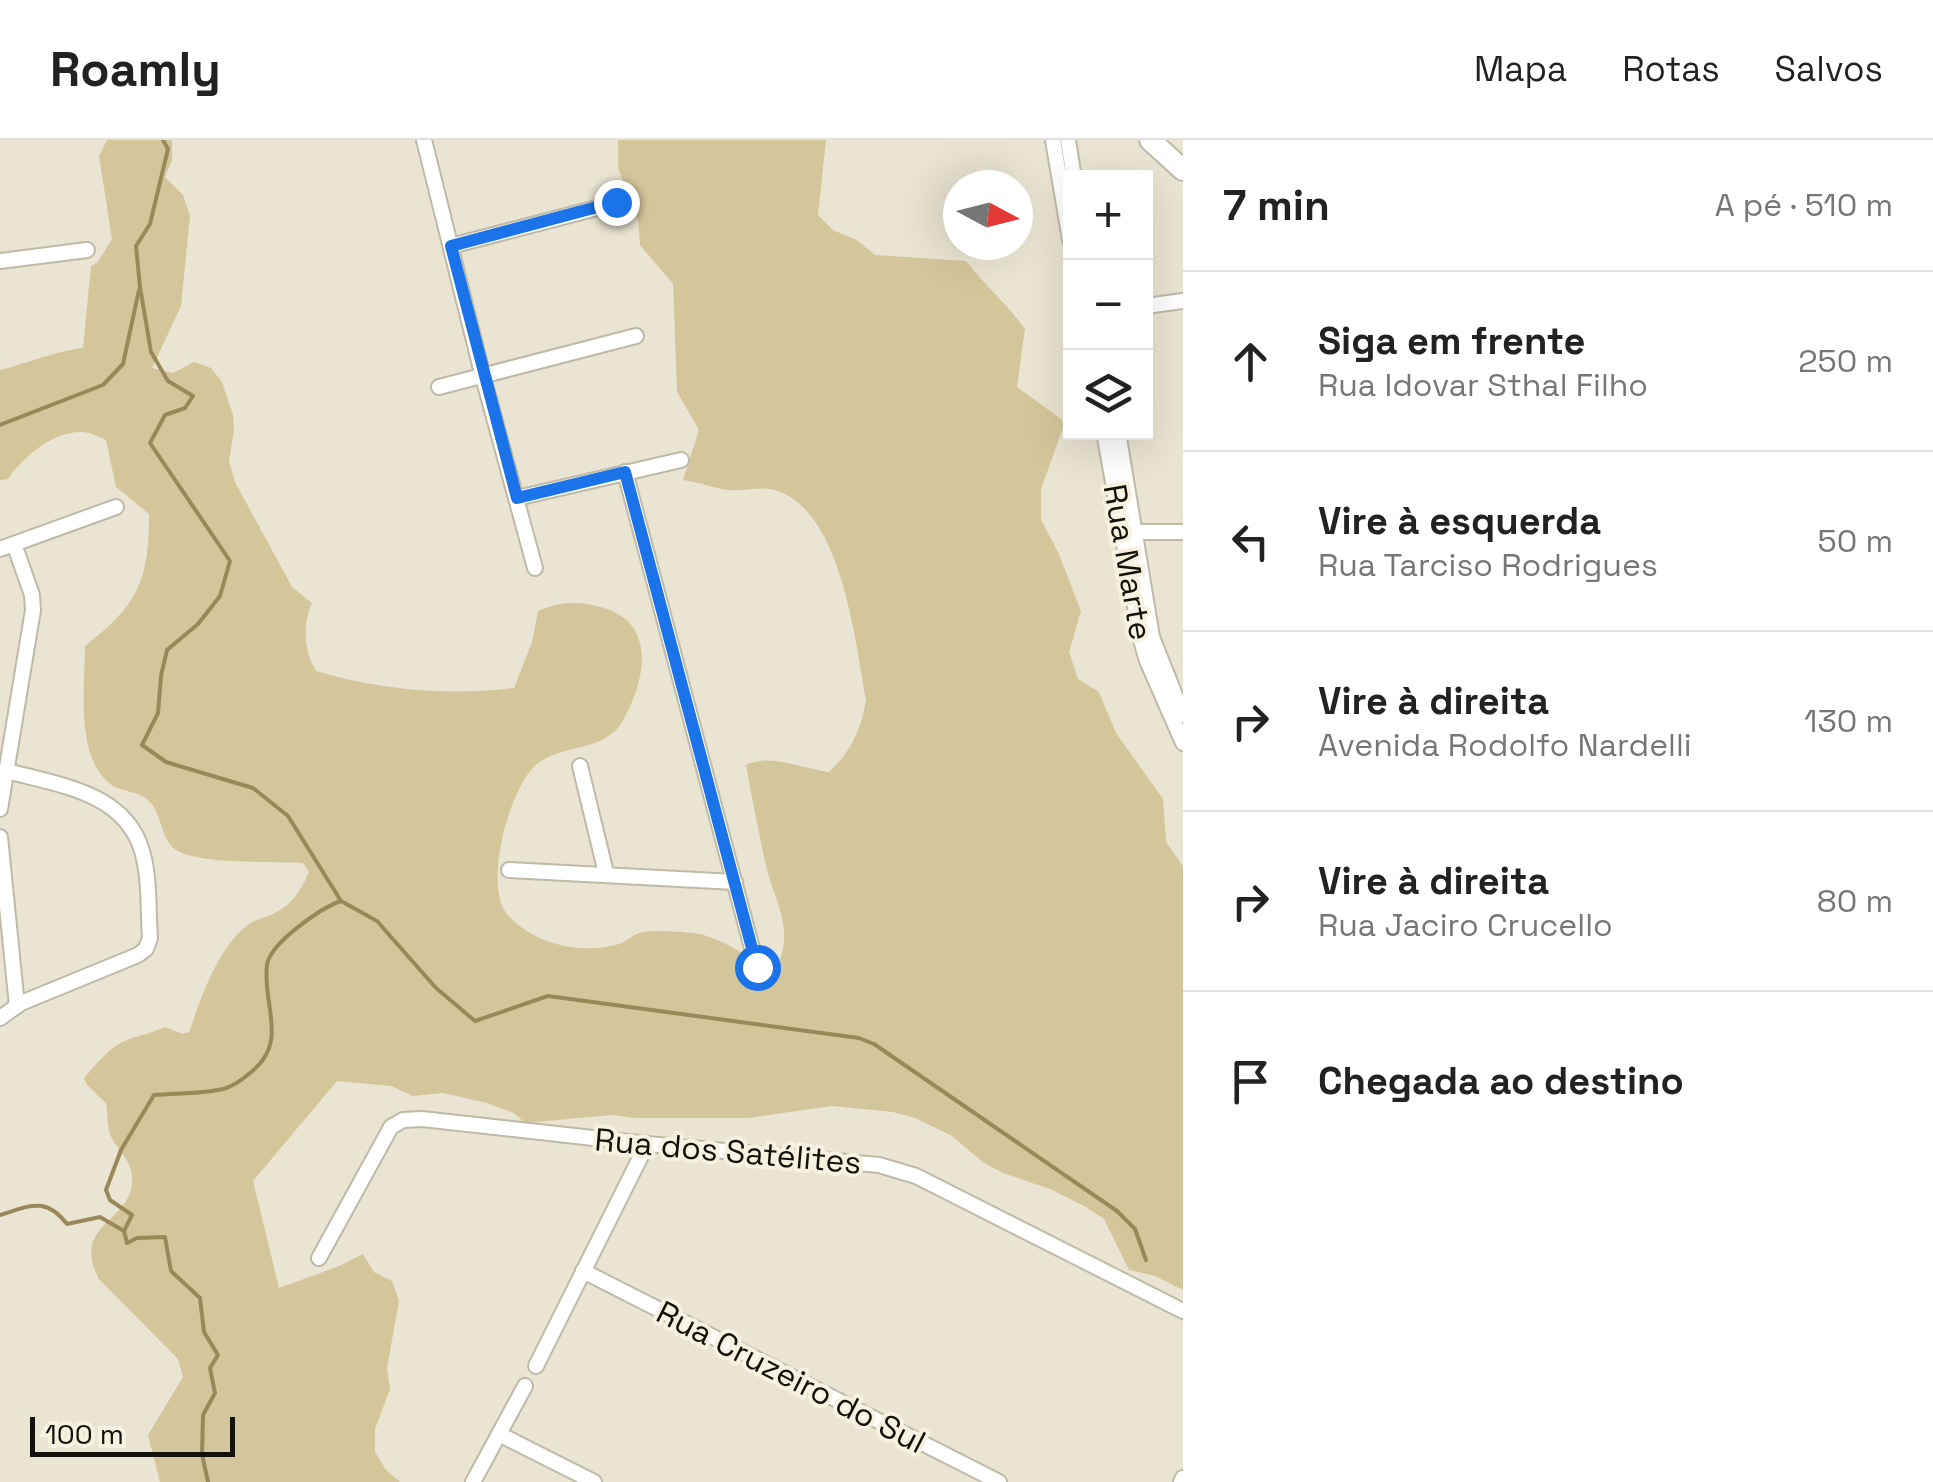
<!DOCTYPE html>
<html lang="pt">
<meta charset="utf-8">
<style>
:root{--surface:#fff;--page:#f6f6f6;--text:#222;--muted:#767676;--line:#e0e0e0}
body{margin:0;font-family:"Space Grotesk",sans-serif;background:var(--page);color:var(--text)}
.controls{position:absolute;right:30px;top:30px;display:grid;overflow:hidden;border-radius:0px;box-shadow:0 10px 40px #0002}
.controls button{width:90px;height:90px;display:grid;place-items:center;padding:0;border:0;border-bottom:2px solid var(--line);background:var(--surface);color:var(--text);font:50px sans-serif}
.compass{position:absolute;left:943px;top:30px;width:90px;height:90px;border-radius:50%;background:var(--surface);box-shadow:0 10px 40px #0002;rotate:97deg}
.scale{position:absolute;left:30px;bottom:25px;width:205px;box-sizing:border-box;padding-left:10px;border:5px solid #13110b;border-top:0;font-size:28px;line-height:35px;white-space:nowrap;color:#13110b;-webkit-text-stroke:8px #f7f1df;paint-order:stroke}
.stop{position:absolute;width:30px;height:30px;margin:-22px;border:8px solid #1a73e8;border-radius:50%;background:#fff}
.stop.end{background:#1a73e8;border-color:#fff;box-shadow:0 2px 10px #0008}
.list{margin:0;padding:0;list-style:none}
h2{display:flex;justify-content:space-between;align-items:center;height:130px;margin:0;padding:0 40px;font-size:42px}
h2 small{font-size:32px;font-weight:400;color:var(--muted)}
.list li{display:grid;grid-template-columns:65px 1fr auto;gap:30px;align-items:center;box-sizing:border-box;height:180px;padding:0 40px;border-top:2px solid var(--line)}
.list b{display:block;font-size:38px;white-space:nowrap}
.list p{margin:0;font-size:32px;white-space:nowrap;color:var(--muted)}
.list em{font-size:32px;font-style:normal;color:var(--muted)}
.icon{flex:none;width:55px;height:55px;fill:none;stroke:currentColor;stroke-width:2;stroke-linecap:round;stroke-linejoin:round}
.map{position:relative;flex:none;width:1183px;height:1342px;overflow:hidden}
header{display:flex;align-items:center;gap:60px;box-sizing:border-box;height:140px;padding:0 50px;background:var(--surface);border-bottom:2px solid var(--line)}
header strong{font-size:48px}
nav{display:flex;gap:55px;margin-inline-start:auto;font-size:35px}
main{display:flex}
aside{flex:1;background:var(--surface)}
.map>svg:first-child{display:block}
</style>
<header>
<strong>Roamly</strong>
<nav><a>Mapa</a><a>Rotas</a><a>Salvos</a></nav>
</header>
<main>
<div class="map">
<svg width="1183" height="1342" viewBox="0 0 1183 1342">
<rect width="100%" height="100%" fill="#eae4d2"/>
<path fill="#d4c69b" d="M107,0H172V20L165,37L183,55L190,76L181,166L152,228L173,233L194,222L211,228L222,242L233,275L234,290L229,321L235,342L292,447L312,463C302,486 304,510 316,531C379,550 449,556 514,548L532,502L538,471C561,461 579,461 604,468C659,485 644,544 622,582C604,613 561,603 536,625C509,648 483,746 507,774C533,804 581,815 619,804C626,802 632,795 639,793C653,789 678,792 693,793C719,796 751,819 775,831C796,791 776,765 766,726C759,693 752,659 746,625C768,613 805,629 829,632C851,612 862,588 866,559C855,502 842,368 774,350C760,346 743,352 728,350C713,348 699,342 683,340L699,290L677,252L673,144L640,105L638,80L618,28V0H826L818,75L833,90L857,100L875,115L966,121C986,147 1005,161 1025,189L1017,247L1061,279L1064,285L1041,349V380L1058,412L1081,471L1069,512L1078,539L1099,552L1116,593L1163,659L1166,702L1183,726V1150L1155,1136L1129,1130L1104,1079L1086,1067L1050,1049L1003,1033L984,1023L952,996L915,978L893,972L832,966L749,978H634L612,975L525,983L514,973L487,963L443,953L413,956L391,946L337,941L253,1041L279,1148L337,1127L363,1114L374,1132L392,1141L399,1161L387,1228L390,1249L375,1289V1312L386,1330L400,1342H160L148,1295L183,1237L178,1219L99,1139C69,1082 136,1082 132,1036C131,1019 116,1009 110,994C107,986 108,973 106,963L87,945L84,938C96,925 109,907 127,900C140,895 152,893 165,887L183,894L189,892C202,856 215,814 245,787C253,780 263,778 273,774C292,765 301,750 309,732L303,723C273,721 196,725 175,709C161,699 162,675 150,662C139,650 121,653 109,643C75,615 85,545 85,506C138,465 149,441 149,374L116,347L106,300C99,297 89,292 82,292C53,291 23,317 8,339L0,340V230C28,223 55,211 83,208L91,126L98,122L112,99L99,16Z"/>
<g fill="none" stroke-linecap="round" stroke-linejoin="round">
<g stroke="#998959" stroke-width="4">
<polyline points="163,0 168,9 150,84 136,106 140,147 151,212 168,241 193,256 185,268 165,275 150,303 230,421 220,456 198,484 167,510 161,536 158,573 142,605 166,622 253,648 288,676 341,761 377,781 436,848 475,881 548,856 859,898 874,904 1117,1071 1135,1089 1146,1120"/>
<polyline points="0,285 103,245 123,224 139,150"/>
<path d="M0,1075C30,1066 45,1056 67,1084L100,1077L124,1091"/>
<path d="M208,1342L202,1314L203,1275L215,1253L210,1228L218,1215L204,1192L200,1158L171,1131L165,1097L137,1098L127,1103L124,1091L132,1075L110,1060L106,1050L121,1010L154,955C176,953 202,954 223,949C234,946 242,940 250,933C290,902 262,866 267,825C270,803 321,768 341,761"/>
</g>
<defs>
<g id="minor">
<polyline points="424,0 483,237 535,428"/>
<polyline points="1053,0 1070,100"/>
<polyline points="1068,0 1074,38"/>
<polyline points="451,106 616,63"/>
<polyline points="0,121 87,110"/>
<polyline points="1146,166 1183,161"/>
<polyline points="439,247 636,196"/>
<polyline points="1104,292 1141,500 1147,521 1183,603"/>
<polyline points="1118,292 1152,497 1183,575"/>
<polyline points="625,332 757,827"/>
<polyline points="517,358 681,320"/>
<polyline points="1129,392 1183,392"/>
<polyline points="0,409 116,367"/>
<polyline points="580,626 606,733"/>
<polyline points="0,669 33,470 32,455 14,404"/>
<polyline points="0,697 17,866"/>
<polyline points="509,730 735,742"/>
<path d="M0,878L21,863L138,815L146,809L150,798C148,771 150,738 142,711C125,652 58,645 7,631"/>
<polyline points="319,1118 391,987 403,980 422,979 647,1004 879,1025 916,1036 1183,1171"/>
<polyline points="583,1131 999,1342"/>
<polyline points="536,1226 647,1004"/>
<polyline points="499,1294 594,1342"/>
<polyline points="473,1342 525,1246"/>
<polyline points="1181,1342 1183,1338"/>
</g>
<polyline id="secondary" points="1150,0 1183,30"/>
</defs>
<use href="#minor" stroke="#bfbaa8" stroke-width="18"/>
<use href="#secondary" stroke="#bfbaa8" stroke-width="24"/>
<use href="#minor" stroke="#fff" stroke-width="14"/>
<use href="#secondary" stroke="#fff" stroke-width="20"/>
</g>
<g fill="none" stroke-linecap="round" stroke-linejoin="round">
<polyline stroke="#1a73e8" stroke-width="12" points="616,62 451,106 517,358 625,332 757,827"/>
</g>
<g text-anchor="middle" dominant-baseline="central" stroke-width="8" stroke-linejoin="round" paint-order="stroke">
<g font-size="32" fill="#13110b" stroke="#f7f1df">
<text transform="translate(1128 422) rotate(80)">Rua Marte</text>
<text transform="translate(728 1011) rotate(5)">Rua dos Satélites</text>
<text transform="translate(791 1237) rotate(27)">Rua Cruzeiro do Sul</text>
</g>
</g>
</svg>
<div class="controls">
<button>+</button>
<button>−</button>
<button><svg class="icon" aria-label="layers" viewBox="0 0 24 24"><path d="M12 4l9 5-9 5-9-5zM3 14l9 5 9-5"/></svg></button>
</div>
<svg class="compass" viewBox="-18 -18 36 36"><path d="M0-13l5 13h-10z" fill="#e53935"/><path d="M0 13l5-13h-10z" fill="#767676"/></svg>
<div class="scale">100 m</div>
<div class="stop" style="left:757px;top:827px"></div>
<div class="stop end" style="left:616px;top:62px"></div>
</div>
<aside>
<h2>7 min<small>A pé · 510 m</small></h2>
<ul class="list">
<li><svg class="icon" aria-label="ahead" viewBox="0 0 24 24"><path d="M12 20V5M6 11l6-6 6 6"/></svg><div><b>Siga em frente</b><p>Rua Idovar Sthal Filho</p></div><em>250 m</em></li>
<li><svg class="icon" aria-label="left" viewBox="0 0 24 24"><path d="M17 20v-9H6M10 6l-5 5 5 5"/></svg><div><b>Vire à esquerda</b><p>Rua Tarciso Rodrigues</p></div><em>50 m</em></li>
<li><svg class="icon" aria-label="right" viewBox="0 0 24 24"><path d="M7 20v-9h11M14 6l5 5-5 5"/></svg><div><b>Vire à direita</b><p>Avenida Rodolfo Nardelli</p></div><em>130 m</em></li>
<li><svg class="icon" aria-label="right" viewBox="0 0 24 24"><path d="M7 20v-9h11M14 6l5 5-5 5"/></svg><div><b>Vire à direita</b><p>Rua Jaciro Crucello</p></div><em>80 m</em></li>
<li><svg class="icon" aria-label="arrive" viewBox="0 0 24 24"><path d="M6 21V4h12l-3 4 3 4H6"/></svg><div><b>Chegada ao destino</b></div></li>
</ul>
</aside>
</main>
